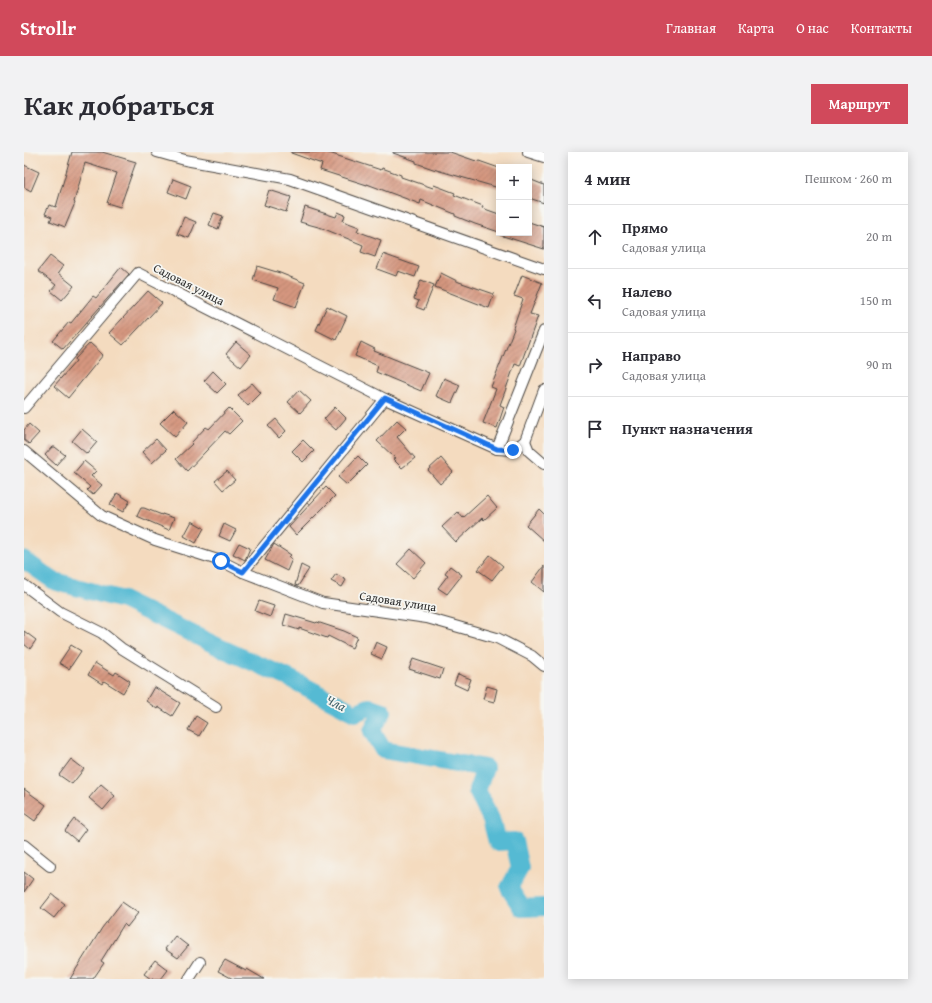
<!DOCTYPE html>
<html lang="ru">
<meta charset="utf-8">
<style>
:root{--surface:#fff;--page:#f2f2f3;--text:#2b2b33;--muted:#7c7c81;--line:#e1e1e2;--accent:#d1495b}
body{margin:0;font-family:"Gentium Book Plus",serif;background:var(--page);color:var(--text)}
.controls{position:absolute;right:12px;top:12px;display:grid;overflow:hidden;border-radius:0px;box-shadow:0 2px 10px #0003}
.controls button{width:36px;height:36px;display:grid;place-items:center;padding:0;border:0;border-bottom:1px solid var(--line);background:var(--surface);color:var(--text);font:20px sans-serif}
.stop{position:absolute;width:12px;height:12px;margin:-9px;border:3px solid #1a73e8;border-radius:50%;background:#fff}
.stop.end{background:#1a73e8;border-color:#fff;box-shadow:0 1px 4px #0008}
.list{margin:0;padding:0;list-style:none}
h2{display:flex;justify-content:space-between;align-items:center;height:52px;margin:0;padding:0 16px;font-size:17px}
h2 small{font-size:13px;font-weight:400;color:var(--muted)}
.list li{display:grid;grid-template-columns:26px 1fr auto;gap:12px;align-items:center;box-sizing:border-box;height:64px;padding:0 16px;border-top:1px solid var(--line)}
.list b{display:block;font-size:15px;white-space:nowrap}
.list p{margin:0;font-size:13px;white-space:nowrap;color:var(--muted)}
.list em{font-size:13px;font-style:normal;color:var(--muted)}
.icon{flex:none;width:22px;height:22px;fill:none;stroke:currentColor;stroke-width:2;stroke-linecap:round;stroke-linejoin:round}
.map{position:relative;flex:none;width:520px;height:827px;overflow:hidden;border-radius:0px}
header{display:flex;align-items:center;gap:24px;box-sizing:border-box;height:56px;padding:0 20px;background:var(--accent);color:#fff}
header strong{font-size:19px}
nav{display:flex;gap:22px;margin-inline-start:auto;font-size:14px}
.intro{display:flex;align-items:center;justify-content:space-between;box-sizing:border-box;height:96px;padding:0 24px}
h1{margin:0;font-size:28px}
.button{padding:10px 18px;border-radius:0px;background:var(--accent);color:#fff;font-size:14px;font-weight:700}
main{display:flex;gap:24px;padding:0 24px}
aside{flex:1;background:var(--surface);border-radius:0px;box-shadow:0 2px 10px #0003}
.map>svg:first-child{display:block}
</style>
<header>
<strong>Strollr</strong>
<nav><a>Главная</a><a>Карта</a><a>О нас</a><a>Контакты</a></nav>
</header>
<div class="intro"><h1>Как добраться</h1><a class="button">Маршрут</a></div>
<main>
<div class="map">
<svg width="520" height="827" viewBox="0 0 520 827">
<defs>
<pattern id="building-hatch" width="6" height="6" patternUnits="userSpaceOnUse"><rect width="6" height="6" fill="#d5967f"/><path d="M-1 1l2-2M0 6l6-6M5 7l2-2" fill="none" stroke="#ad7b68"/></pattern>
</defs>
<rect width="100%" height="100%" fill="#f6f6f2"/>
<filter id="ink" filterUnits="userSpaceOnUse"><feTurbulence type="fractalNoise" baseFrequency=".025" numOctaves="2"/><feDisplacementMap in="SourceGraphic" scale="8" xChannelSelector="R" yChannelSelector="G"/><feConvolveMatrix kernelMatrix="1 2 1 2 8 2 1 2 1" color-interpolation-filters="sRGB"/></filter>
<filter id="wash" filterUnits="userSpaceOnUse"><feTurbulence type="fractalNoise" baseFrequency=".012" numOctaves="4" result="noise"/><feDisplacementMap in="SourceGraphic" scale="16" xChannelSelector="R" yChannelSelector="G"/><feGaussianBlur stdDeviation="0.9" result="paint"/><feColorMatrix in="noise" values="0 0 0 0 0 0 0 0 0 0 0 0 0 0 0 0 0 1.4 0 .05"/><feComposite in="paint" operator="in"/></filter>
<g filter="url(#wash)">
<rect width="100%" height="100%" fill="#f4dbbf"/>
<g fill="none" stroke-linecap="round" stroke-linejoin="round">
<polyline stroke="#55bad3" stroke-width="18" points="0,408 30,429 99,448 197,496 267,527 331,561 345,555 359,559 348,579 359,598 461,616 453,639 467,667 473,690 490,689 496,716 485,736 498,756 520,755"/>
</g>
<g id="blocks">
<g fill="url(#building-hatch)">
<polygon points="48,0 78,0 112,10 96,55 83,51 93,21 61,11 50,50 51,51 41,75 26,69 28,65 21,62 25,53 32,55"/>
<polygon points="267,0 302,0 357,18 358,16 377,23 377,25 409,36 410,33 431,41 430,43 459,54 458,56 475,62 475,80 451,72 431,64 431,62 397,48 396,52 343,32 343,33 296,18 298,12 267,1"/>
<polygon points="369,0 426,0 452,9 452,8 475,16 475,36 409,17 392,11 392,9 369,1"/>
<polygon points="0,13 15,20 7,39 0,35"/>
<polygon points="149,27 167,34 162,47 144,40"/>
<polygon points="505,27 520,33 520,51 505,46"/>
<polygon points="245,38 267,45 262,60 240,53"/>
<polygon points="281,55 312,65 314,60 321,63 319,69 335,75 333,79 357,88 351,105 337,100 339,93 298,76 276,70"/>
<polygon points="190,61 199,64 194,77 185,73"/>
<polygon points="160,65 172,70 165,86 153,82"/>
<polygon points="505,70 520,75 520,97 476,83 476,81 505,81"/>
<polygon points="359,102 395,115 391,125 374,119 372,124 353,117"/>
<polygon points="26,104 39,114 34,121 50,134 38,148 27,139 32,133 14,119"/>
<polygon points="233,114 256,121 281,131 272,155 250,147 254,136 229,128"/>
<polygon points="97,115 105,122 39,197 29,189 45,170 47,171 69,144 72,146"/>
<polygon points="417,121 435,130 470,142 465,156 411,135"/>
<polygon points="498,123 518,131 506,162 514,164 496,214 491,212 476,253 480,255 473,276 459,271 472,237 467,235 490,177 489,176 499,147 490,144"/>
<polygon points="397,128 410,133 400,158 392,155 395,149 390,147"/>
<polygon points="124,139 138,151 99,193 85,181"/>
<polygon points="303,154 323,164 312,188 292,178"/>
<polygon points="212,190 227,203 217,215 202,202"/>
<polygon points="337,190 351,197 350,199 405,221 397,239 352,220 354,214 331,204"/>
<polygon points="66,191 79,203 44,246 30,234 52,209 51,207"/>
<polygon points="189,219 202,232 193,241 180,229"/>
<polygon points="420,226 436,233 428,251 412,244"/>
<polygon points="228,231 237,241 224,254 214,243"/>
<polygon points="275,238 287,249 276,261 264,250"/>
<polygon points="311,255 322,266 312,278 300,267"/>
<polygon points="205,256 218,269 205,282 201,279 163,319 152,307 168,292 167,291 182,275 185,277"/>
<polygon points="150,257 164,270 151,285 136,271"/>
<polygon points="252,267 262,279 255,286 244,274"/>
<polygon points="373,268 382,276 373,285 391,306 378,316 369,307 371,306 353,289"/>
<polygon points="5,272 15,281 5,292 0,288 0,278"/>
<polygon points="58,277 73,290 63,302 48,289"/>
<polygon points="132,287 142,298 128,311 118,300"/>
<polygon points="279,288 290,299 279,310 268,299"/>
<polygon points="28,295 31,295 41,303 32,313 21,303"/>
<polygon points="334,304 343,313 323,333 314,325"/>
<polygon points="417,306 429,320 416,332 404,318"/>
<polygon points="60,309 72,319 67,324 78,333 69,343 63,338 66,335 50,321"/>
<polygon points="203,319 211,328 199,338 191,329"/>
<polygon points="302,335 311,344 272,383 265,375"/>
<polygon points="93,341 106,349 99,360 86,353"/>
<polygon points="463,344 473,356 460,368 458,366 432,390 418,375 434,360 439,366"/>
<polygon points="117,356 120,356 138,363 138,362 150,366 145,378 113,364"/>
<polygon points="515,357 520,362 520,389 502,373"/>
<polygon points="168,369 180,376 172,391 160,384"/>
<polygon points="200,372 212,378 206,389 195,384"/>
<polygon points="215,391 226,396 221,408 209,402"/>
<polygon points="250,392 267,403 265,405 268,407 263,419 241,408"/>
<polygon points="387,397 402,411 389,426 373,412"/>
<polygon points="466,403 479,414 468,428 454,418"/>
<polygon points="277,413 285,417 274,434 271,433"/>
<polygon points="426,414 438,423 423,442 414,436 424,423 421,421"/>
<polygon points="520,414 520,440 508,430"/>
<polygon points="312,422 322,428 318,435 307,429"/>
<polygon points="235,449 250,454 246,465 231,459"/>
<polygon points="262,462 292,471 293,470 320,479 333,485 328,496 304,484 303,486 275,476 275,478 259,473"/>
<polygon points="0,479 12,488 6,497 0,492"/>
<polygon points="352,490 363,495 358,507 347,502"/>
<polygon points="47,493 57,499 45,517 35,511"/>
<polygon points="389,507 419,517 416,527 385,517"/>
<polygon points="71,511 90,523 92,520 106,529 99,541 80,529 78,532 64,523"/>
<polygon points="434,522 447,527 443,538 430,532"/>
<polygon points="463,534 473,537 470,550 459,547"/>
<polygon points="130,535 156,551 148,564 134,555 133,557 122,549"/>
<polygon points="172,564 183,571 175,584 164,578"/>
<polygon points="47,607 60,617 48,632 35,623"/>
<polygon points="77,632 91,644 79,658 65,646"/>
<polygon points="0,637 22,653 11,669 0,661"/>
<polygon points="50,667 62,677 53,689 41,679"/>
<polygon points="0,720 9,727 0,740"/>
<polygon points="28,742 41,752 30,766 17,756"/>
<polygon points="98,750 114,761 103,775 100,772 77,809 80,811 69,827 46,827 78,776"/>
<polygon points="151,784 164,794 154,806 141,797"/>
<polygon points="131,808 144,818 137,827 127,827 120,822"/>
<polygon points="201,808 222,819 223,817 240,827 209,827 194,819"/>
</g>
</g>
</g>
<g filter="url(#ink)">
<use href="#blocks" fill-opacity="0" stroke="#494541" stroke-width="1"/>
<g fill="none" stroke-linecap="round" stroke-linejoin="round">
<defs>
<g id="minor">
<polyline points="133,0 161,8 266,27 520,117"/>
<polyline points="504,0 520,5"/>
<polyline points="0,256 114,121 361,247 473,297 489,298 501,289 520,238"/>
<polyline points="501,289 505,299 520,312"/>
<polyline points="473,297 520,179"/>
<polyline points="0,299 78,364 131,388 197,409 219,420 299,451 403,466 473,486 508,504 520,514"/>
<polyline points="219,420 361,247"/>
<polyline points="0,433 36,460 78,481 97,496 192,555"/>
<polyline points="0,693 26,714"/>
<polyline points="165,827 176,810"/>
</g>
</defs>
<use href="#minor" stroke="#494541" stroke-width="12"/>
<use href="#minor" stroke="#fff" stroke-width="10"/>
</g>
</g>
<g fill="none" stroke-linecap="round" stroke-linejoin="round" filter="url(#ink)">
<polyline stroke="#1a73e8" stroke-width="5" points="197,409 219,420 361,246 473,297 489,298"/>
</g>
<g text-anchor="middle" dominant-baseline="central" stroke-width="3.5" stroke-linejoin="round" paint-order="stroke">
<g font-size="12" fill="#2b2b2b" stroke="#f6f6f2">
<text transform="translate(165 132) rotate(27)">Садовая улица</text>
<text transform="translate(374 449) rotate(9)">Садовая улица</text>
</g>
<g font-size="13" font-style="italic" fill="#3a5d66" stroke="#f6f6f2">
<text transform="translate(312 551) rotate(28)">Чла</text>
</g>
</g>
</svg>
<div class="controls">
<button>+</button>
<button>−</button>
</div>
<div class="stop" style="left:197px;top:409px"></div>
<div class="stop end" style="left:489px;top:298px"></div>
</div>
<aside>
<h2>4 мин<small>Пешком · 260 m</small></h2>
<ul class="list">
<li><svg class="icon" aria-label="ahead" viewBox="0 0 24 24"><path d="M12 20V5M6 11l6-6 6 6"/></svg><div><b>Прямо</b><p>Садовая улица</p></div><em>20 m</em></li>
<li><svg class="icon" aria-label="left" viewBox="0 0 24 24"><path d="M17 20v-9H6M10 6l-5 5 5 5"/></svg><div><b>Налево</b><p>Садовая улица</p></div><em>150 m</em></li>
<li><svg class="icon" aria-label="right" viewBox="0 0 24 24"><path d="M7 20v-9h11M14 6l5 5-5 5"/></svg><div><b>Направо</b><p>Садовая улица</p></div><em>90 m</em></li>
<li><svg class="icon" aria-label="arrive" viewBox="0 0 24 24"><path d="M6 21V4h12l-3 4 3 4H6"/></svg><div><b>Пункт назначения</b></div></li>
</ul>
</aside>
</main>
